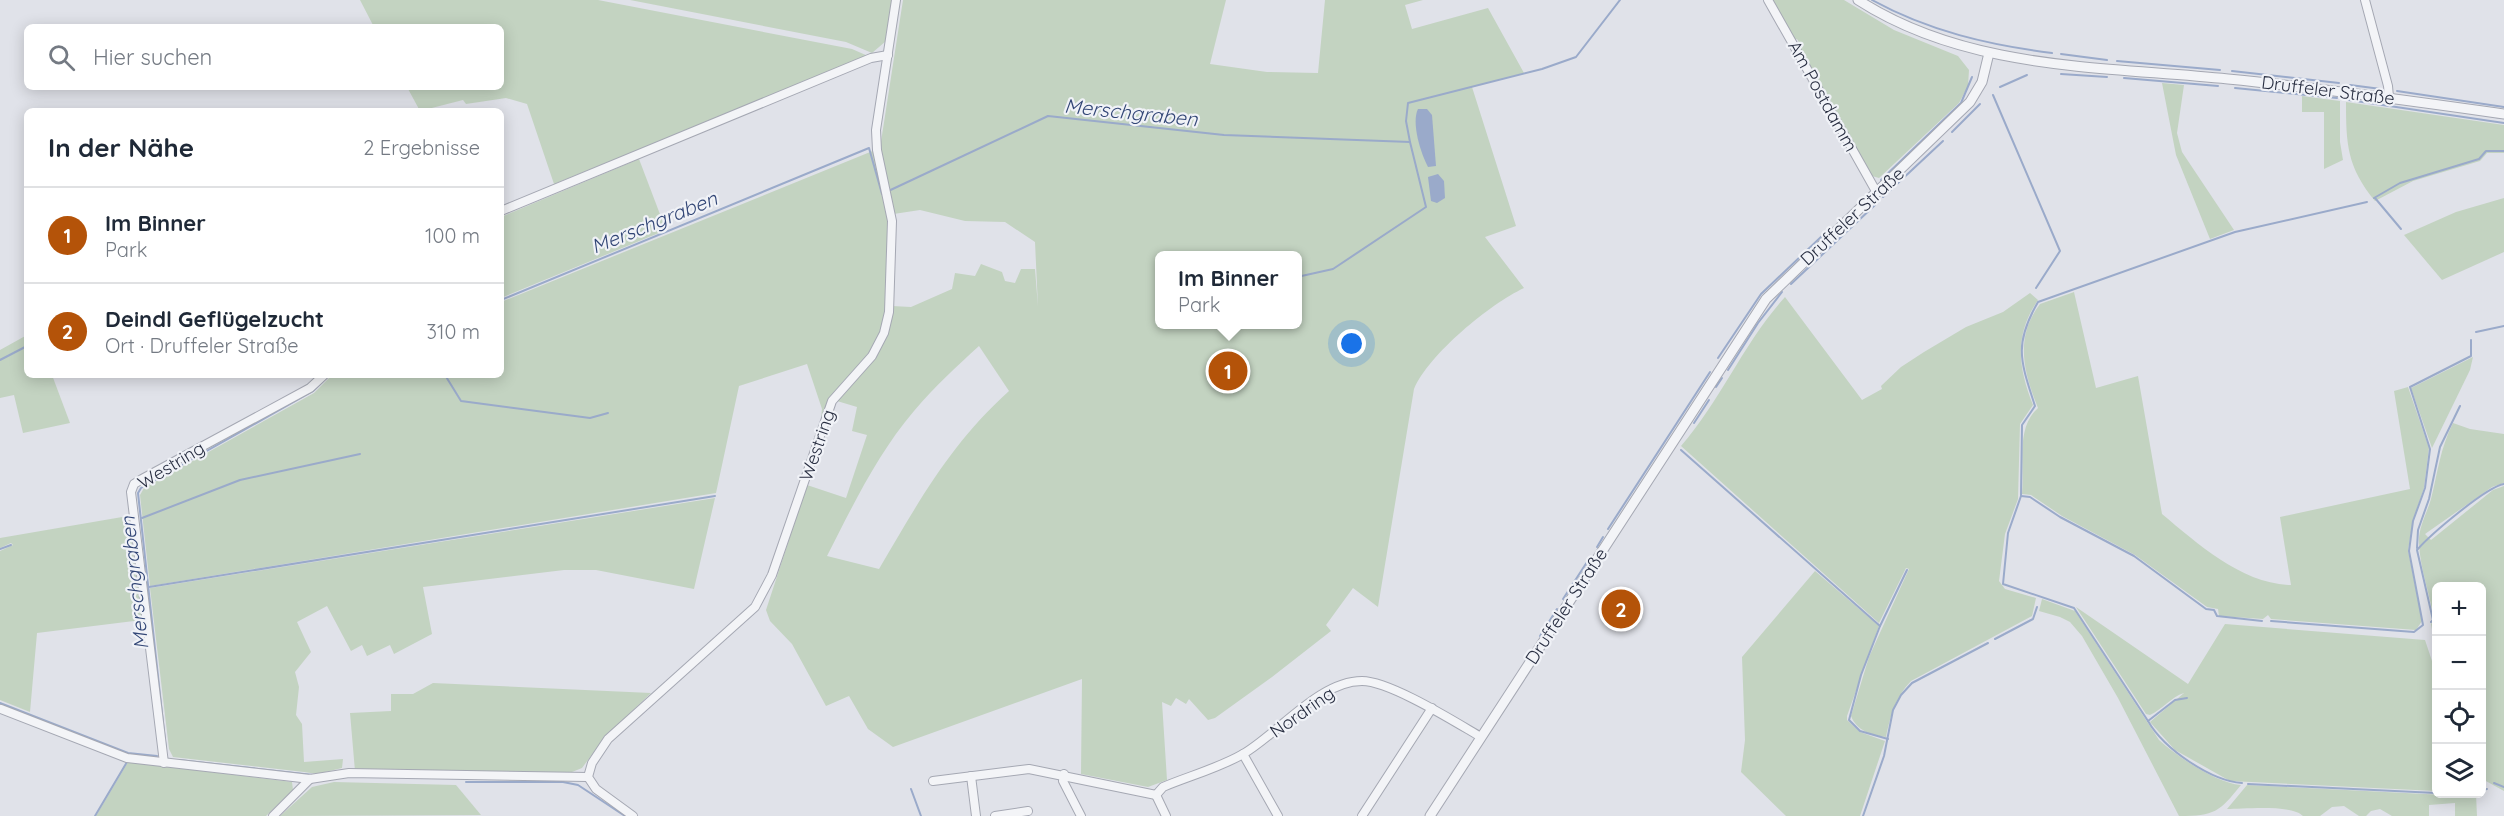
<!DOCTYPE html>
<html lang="de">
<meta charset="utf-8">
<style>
:root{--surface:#fff;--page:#f6f6f7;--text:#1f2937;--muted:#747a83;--line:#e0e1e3;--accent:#b45309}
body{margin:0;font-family:Quicksand,sans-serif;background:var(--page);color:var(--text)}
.controls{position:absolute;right:18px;bottom:18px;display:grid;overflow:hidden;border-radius:9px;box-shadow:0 3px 15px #0003}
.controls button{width:54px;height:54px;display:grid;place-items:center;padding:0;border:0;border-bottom:2px solid var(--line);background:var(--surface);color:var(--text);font:30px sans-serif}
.you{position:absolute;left:1352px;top:344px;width:21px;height:21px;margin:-15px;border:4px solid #fff;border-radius:50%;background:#1a73e8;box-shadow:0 0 0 9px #1a73e833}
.badge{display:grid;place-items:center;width:39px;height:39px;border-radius:50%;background:var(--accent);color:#fff;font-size:20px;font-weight:700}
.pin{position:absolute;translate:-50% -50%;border:3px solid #fff;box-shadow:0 2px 6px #0006}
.popup{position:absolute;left:1155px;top:251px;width:147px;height:78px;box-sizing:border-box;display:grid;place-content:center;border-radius:9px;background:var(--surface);filter:drop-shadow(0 2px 4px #0005);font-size:20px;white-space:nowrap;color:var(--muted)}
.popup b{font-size:22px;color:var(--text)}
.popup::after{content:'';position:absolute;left:50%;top:100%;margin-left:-12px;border:12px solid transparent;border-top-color:var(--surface)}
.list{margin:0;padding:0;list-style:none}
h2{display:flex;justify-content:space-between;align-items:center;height:78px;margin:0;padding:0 24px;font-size:26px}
h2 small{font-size:20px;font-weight:400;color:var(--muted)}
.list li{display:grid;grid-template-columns:39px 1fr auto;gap:18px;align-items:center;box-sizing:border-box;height:96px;padding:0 24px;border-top:2px solid var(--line)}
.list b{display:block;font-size:22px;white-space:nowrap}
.list p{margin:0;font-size:20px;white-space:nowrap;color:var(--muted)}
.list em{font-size:20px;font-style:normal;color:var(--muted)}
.icon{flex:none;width:33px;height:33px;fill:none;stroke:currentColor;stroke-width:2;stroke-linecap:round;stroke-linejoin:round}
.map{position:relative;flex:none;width:2504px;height:816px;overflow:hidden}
.search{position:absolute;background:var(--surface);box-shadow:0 3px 15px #0003;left:24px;top:24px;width:480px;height:66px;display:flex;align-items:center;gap:15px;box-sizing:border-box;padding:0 21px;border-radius:9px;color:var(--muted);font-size:22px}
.panel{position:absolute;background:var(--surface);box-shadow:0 3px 15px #0003;left:24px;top:108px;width:480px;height:270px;border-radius:9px}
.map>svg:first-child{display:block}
</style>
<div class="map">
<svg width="2504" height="816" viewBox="0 0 2504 816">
<rect width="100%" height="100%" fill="#e0e2e9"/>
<g fill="#c3d3c1" fill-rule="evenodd">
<polygon points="360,0 598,0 852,49 868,56 554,184 527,104 506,98 466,104 463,100 420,111 407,87 501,87 501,27 374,27"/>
<polygon points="630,0 893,0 886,41 872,53 846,42"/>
<path d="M903,0H1226L1210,64L1267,72L1318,73L1325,0H1423L1405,5L1412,29L1488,8L1524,73L1472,87L1516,226L1485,237L1524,288C1490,304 1429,354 1414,389L1378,607L1353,588L1326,625L1331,631L1272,677L1215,718L1208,720L1189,699L1186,704L1176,698L1171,706L1162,702L1167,780L1148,787L1081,774L1082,679L893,747L868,729L849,696L826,706L792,644L770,621L766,610L807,485L846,498L867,435L852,431L857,407L837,401L874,358L892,306L911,307L952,289L955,273L975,276L981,264L1002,272L1005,281L1015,283L1021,269H1035L1038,307L1035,242L1005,222L965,221L920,210L887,215C891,247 892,321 874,348C857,372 836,392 821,418L822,409L807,364L739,386L716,493L150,586L140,495L144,488L314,393L332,375H501V302L880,148ZM1159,256H1297V324H1159ZM979,346L1009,391C950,444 918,503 879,569L827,556C852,507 878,453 914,411C934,387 956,367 979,346Z"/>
<polygon points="1772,0 1844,0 1894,30 1958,56 1969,70 1968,86 1959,103 1879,178 1872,176 1797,44 1799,42 1797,39 1795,40"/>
<polygon points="2162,83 2184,85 2177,133 2182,152 2234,230 2210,239 2176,155"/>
<polygon points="2302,96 2340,101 2340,142 2343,160 2324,169 2324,112 2302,112"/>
<path d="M2346,102L2504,125V153H2487L2480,161L2413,181L2375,201C2347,167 2346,144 2346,102Z"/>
<polygon points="639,159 666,230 501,298 501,217"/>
<polygon points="2504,198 2504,252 2442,280 2404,235 2456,212"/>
<path d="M2074,292L2096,388L2138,376L2162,514C2198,544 2242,584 2291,585L2280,517L2410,489L2394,391L2408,387L2429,448L2424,488L2413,520L2408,550L2421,616L2422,621L2416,630L2271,619L2268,615L2263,619L2219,616L2218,609L2207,607L2135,555L2062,516L2031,495L2022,494C2025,466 2015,428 2038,408C2024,373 2014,338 2040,304Z"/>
<path d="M2030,293L2038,300C2014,335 2018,367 2033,405L2020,424L2018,499L2005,534L1999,581L2005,589L2036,598L2032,616L1911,681C1895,698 1891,714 1886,737C1871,735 1857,731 1851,716L1869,657L1909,569L1906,568L1879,623L1681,446C1721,400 1744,342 1785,297L1862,400L1882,389L1881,386L1901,367L1924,352L1966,327L2003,312Z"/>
<polygon points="27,335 27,375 52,375 70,423 23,433 14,395 0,398 0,350"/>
<polygon points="2473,357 2470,370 2432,448 2411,388"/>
<path d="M2453,423L2470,429L2504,434V483L2492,487L2425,534L2431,540L2493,490L2504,486V791L2484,780L2482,775V586H2436V652L2431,624L2434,620C2430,594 2420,569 2419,543C2418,528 2427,513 2431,499C2438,471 2440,449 2453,423Z"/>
<polygon points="715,498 694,589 596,570 564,570 423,587 432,634 394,654 390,645 367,656 362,645 351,651 327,606 297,622 311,652 295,672 299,687 296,715 302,724 304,762 343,759 342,768 317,774 304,772 173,757 169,749 150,588"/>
<polygon points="128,516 142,620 37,633 30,712 0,700 0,551 13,545 11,543 0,548 0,538"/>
<polygon points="1815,571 1879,626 1847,716 1847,720 1860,732 1885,741 1860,816 1786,816 1741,772 1745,740 1742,657"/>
<path d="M2042,599L2075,611L2159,740C2178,757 2216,783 2241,785C2219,812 2215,816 2179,816L2118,698L2082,636L2070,622L2060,617L2039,611Z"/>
<path d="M2076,607L2188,684L2225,624L2425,640L2436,673V791L2230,781L2175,750L2150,722L2184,693C2171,697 2163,709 2150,715L2146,714Z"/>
<polygon points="433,683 651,693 605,737 582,768 572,772 355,771 350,713 391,711 391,694 413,694"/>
<polygon points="128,762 292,782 293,790 266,816 96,816"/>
<polygon points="334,782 456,785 481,815 280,816 312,787"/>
<path d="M2247,785L2445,795L2476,794L2477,816H2455V803L2429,805V816H2392L2380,809L2371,811L2366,816H2359L2344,806L2332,807L2320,816H2303C2292,804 2243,809 2227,809Z"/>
</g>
<g fill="#9aaaca">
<path d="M1418,109H1427L1432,115L1436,166L1428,167C1421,154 1411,123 1418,109Z"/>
<polygon points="1438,174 1444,181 1445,198 1437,203 1431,201 1428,177"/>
</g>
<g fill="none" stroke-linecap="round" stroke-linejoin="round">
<g stroke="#9aaaca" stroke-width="2">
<path d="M1872,0C1928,31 1989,45 2052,53"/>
<polyline points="2061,54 2107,60"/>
<polyline points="2117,61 2220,70"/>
<polyline points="2232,71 2339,83"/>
<polyline points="2061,74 2107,77"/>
<polyline points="2124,78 2218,86"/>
<polyline points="2350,85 2381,89"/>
<polyline points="2000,87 2027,75"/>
<polyline points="2235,88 2337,98"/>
<polyline points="2397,91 2504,107"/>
<polyline points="1993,95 2060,251 2036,288"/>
<polyline points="2349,100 2504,123"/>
<polyline points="1952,132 1980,104"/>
<polyline points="1881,180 1961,103 1972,77"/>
<polyline points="1883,197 1943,141"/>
<polyline points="2374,198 2400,183 2479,159 2486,151 2504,151"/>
<polyline points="2375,198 2401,229"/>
<polyline points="1297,277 1333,269 1426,207 1410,142"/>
<polyline points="1791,284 1875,205"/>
<polyline points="501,300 869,148 882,194 1048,116 1224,135 1410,142 1406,121 1408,103 1542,69 1576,57 1620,0"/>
<polyline points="2476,332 2504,326"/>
<polyline points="1718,358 1761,294 1822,236"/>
<polyline points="0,360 27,346"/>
<polyline points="1728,370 1758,323 1782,292"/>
<polyline points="445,375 461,401 590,418 608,413"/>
<polyline points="1716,387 1722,378"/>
<polyline points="1694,423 1709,400"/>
<polyline points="1681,450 1880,626 1861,675 1849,720 1860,731 1888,739"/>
<polyline points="2021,496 2030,497 2060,517 2134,556 2206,609 2214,610 2217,616 2262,621"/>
<polyline points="142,518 240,480 360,454"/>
<polyline points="1608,529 1710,372"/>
<polyline points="1597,547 1603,537"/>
<polyline points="2417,548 2418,530 2429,499 2440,447 2460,406"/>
<polyline points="0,549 11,545"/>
<polyline points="149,587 715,496"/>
<polyline points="1563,599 1589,559"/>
<polyline points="2271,621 2414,632 2423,625 2409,551 2413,521 2425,488 2430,449 2410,387 2471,356 2471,340"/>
<path d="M2431,622L2433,620L2417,550C2430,535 2486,487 2504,484"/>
<polyline points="1880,626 1907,570"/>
<polyline points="1540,636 1557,609"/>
<polyline points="1995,639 2033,619 2037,607"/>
<path d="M2187,698L2175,700L2148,721L2074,608L2003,584L2008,533L2021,496L2022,425L2035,406C2021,362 2013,345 2038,302L2235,232L2367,202"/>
<polyline points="0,703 128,753 157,756"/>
<path d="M2148,721C2164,749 2211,781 2242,783"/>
<polyline points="166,750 138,493 141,488 313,391 323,381"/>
<polyline points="179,760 313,775"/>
<polyline points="466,782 563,782 578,785 625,816"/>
<polyline points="2494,783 2504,787"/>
<polyline points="2248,784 2436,793"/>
<polyline points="911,789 921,816"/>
<polyline points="2482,790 2487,789"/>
<polyline points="95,816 127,762"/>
<polyline points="1863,816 1884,756 1893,710 1901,695 1912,683 1988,643"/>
</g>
<defs>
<g id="minor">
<polyline points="1768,0 1877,193"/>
<polyline points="2365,0 2388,86 2389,97"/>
<polyline points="501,211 871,58 888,55"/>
<polyline points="1,709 127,758 310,779 349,773 588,777"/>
<polyline points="1243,754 1278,816"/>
<polyline points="164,763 131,492 134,484 142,479 310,388 324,375"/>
<polyline points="1064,774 1063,781 1081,816"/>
<polyline points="971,776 976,816"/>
<polyline points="933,781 1029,769 1156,795"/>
<path d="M1156,795L1163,787C1189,776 1219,768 1243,754C1279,733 1319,681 1362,681C1390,681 1455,722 1481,737"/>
<polyline points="1156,795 1166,816"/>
<polyline points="273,816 310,779"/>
<polyline points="633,816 596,789 588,777 592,763 608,739 755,607 772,575 832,401 872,356 884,333 889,312 892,221 877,150 876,130 896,0"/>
<polyline points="995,816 1028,811"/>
<polyline points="1362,816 1432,708"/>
</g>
<g id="tertiary">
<path d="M1858,0C1968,71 2103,66 2228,79C2321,88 2412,101 2504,114"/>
<polyline points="1430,816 1766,299 1970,102 1982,82 1989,53"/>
</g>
</defs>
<use href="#minor" stroke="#a5a8b3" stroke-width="10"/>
<use href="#tertiary" stroke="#a5a8b3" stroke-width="11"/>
<use href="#minor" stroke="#f3f4f7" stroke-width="8"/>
<use href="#tertiary" stroke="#f3f4f7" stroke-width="9"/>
</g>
<g text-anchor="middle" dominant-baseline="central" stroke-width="4.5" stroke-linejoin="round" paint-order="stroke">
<g font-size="18" fill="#282e41" stroke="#f0f2f7">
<text transform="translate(2328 90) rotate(7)">Druffeler Straße</text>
<text transform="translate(1823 96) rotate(61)">Am Postdamm</text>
<text transform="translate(1852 216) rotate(-43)">Druffeler Straße</text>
<text transform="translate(817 445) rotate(-71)">Westring</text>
<text transform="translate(171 465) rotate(-31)">Westring</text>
<text transform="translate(1566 606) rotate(-57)">Druffeler Straße</text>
<text transform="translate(1302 712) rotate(-35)">Nordring</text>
</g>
<g font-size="20" font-style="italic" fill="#324676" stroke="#f0f2f7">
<text transform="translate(1131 112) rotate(6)">Merschgraben</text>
<text transform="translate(654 222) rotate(-22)">Merschgraben</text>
<text transform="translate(134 583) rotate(-96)">Merschgraben</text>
</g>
</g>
</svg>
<div class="controls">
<button>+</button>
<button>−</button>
<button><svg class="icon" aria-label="locate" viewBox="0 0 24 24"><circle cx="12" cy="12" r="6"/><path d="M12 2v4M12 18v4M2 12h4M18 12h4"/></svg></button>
<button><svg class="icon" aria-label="layers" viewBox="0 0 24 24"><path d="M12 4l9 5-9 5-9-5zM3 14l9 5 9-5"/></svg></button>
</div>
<div class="you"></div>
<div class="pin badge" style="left:1228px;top:371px">1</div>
<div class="popup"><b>Im Binner</b>Park</div>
<div class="pin badge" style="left:1621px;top:609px">2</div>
<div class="search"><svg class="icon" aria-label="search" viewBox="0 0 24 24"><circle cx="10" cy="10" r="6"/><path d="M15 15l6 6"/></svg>Hier suchen</div>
<section class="panel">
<h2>In der Nähe<small>2 Ergebnisse</small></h2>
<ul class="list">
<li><span class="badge">1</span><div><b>Im Binner</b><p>Park</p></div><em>100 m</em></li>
<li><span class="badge">2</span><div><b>Deindl Geflügelzucht</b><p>Ort · Druffeler Straße</p></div><em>310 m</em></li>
</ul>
</section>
</div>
